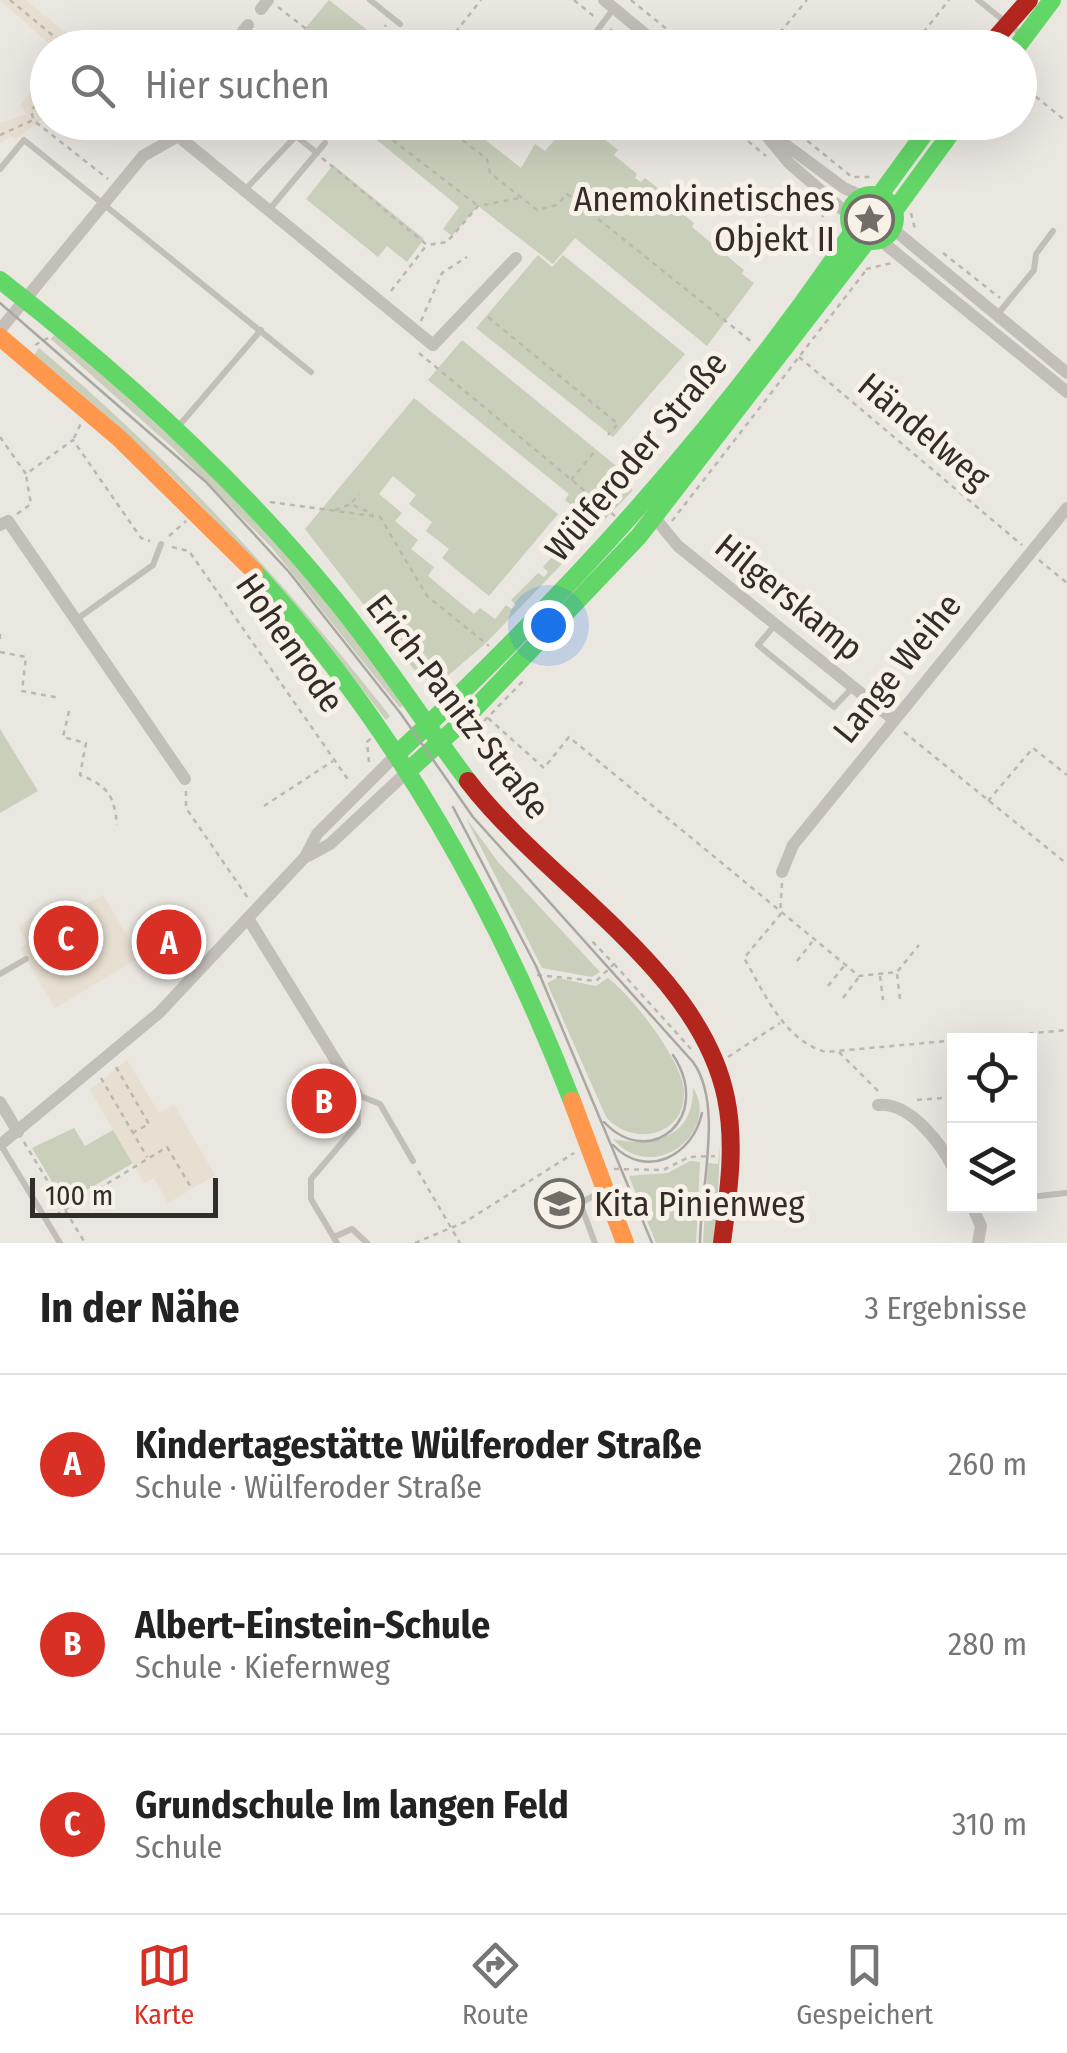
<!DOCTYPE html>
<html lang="de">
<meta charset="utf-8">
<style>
:root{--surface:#fff;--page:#f2f2f2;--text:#222;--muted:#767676;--line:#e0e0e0;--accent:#d93025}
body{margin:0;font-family:"Fira Sans Condensed",sans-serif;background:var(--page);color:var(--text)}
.controls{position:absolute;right:30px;bottom:30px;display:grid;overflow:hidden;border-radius:0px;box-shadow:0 10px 40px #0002}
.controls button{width:90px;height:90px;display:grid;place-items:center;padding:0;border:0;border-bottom:2px solid var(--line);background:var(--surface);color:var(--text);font:50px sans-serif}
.scale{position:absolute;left:30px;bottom:25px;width:188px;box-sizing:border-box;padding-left:10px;border:5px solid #332c28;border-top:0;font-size:28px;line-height:35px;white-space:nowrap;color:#332c28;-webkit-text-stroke:8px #f7f1e7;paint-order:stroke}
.you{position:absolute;left:548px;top:625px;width:35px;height:35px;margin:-25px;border:8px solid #fff;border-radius:50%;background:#1a73e8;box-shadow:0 0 0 15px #1a73e833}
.badge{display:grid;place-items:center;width:65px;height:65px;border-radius:50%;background:var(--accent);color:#fff;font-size:32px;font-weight:700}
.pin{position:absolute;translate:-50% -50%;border:5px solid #fff;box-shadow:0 2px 10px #0006}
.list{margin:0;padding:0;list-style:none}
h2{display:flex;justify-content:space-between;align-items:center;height:130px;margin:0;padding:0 40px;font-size:42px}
h2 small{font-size:32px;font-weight:400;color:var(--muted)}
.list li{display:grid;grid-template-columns:65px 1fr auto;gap:30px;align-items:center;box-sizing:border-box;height:180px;padding:0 40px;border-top:2px solid var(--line)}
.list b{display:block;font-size:38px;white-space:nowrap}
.list p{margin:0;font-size:32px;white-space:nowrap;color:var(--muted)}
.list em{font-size:32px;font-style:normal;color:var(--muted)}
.icon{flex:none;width:55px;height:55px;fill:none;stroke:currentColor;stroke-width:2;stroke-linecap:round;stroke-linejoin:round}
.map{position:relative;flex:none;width:1067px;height:1243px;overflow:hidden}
.search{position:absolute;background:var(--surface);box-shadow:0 10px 40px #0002;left:30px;right:30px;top:30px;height:110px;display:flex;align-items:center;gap:25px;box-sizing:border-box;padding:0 35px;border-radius:55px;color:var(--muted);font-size:38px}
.sheet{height:670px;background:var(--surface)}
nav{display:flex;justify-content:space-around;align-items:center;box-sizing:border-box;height:140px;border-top:2px solid var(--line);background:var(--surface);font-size:28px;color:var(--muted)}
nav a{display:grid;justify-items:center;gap:5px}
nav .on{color:var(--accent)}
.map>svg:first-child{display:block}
</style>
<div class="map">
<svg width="1067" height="1243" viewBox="0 0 1067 1243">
<rect width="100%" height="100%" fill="#eae6e0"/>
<g fill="#c9cfbb">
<polygon points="329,0 385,44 392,47 306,47 313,39 303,31"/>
<polygon points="356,123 464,123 521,168 535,144 545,151 569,123 584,123 618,150 614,155 637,174 635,178 641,182 645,178 668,196 666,200 694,223 692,227 744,270 742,274 754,283 707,346 575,238 553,264 478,206 452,236 443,229 459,207"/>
<polygon points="333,165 424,239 407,262 387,246 378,257 306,199"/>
<polygon points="538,255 552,267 563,255 685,354 613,437 476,328"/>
<polygon points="56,333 224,486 315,586 406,703 400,708 272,548 173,448 51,339"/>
<polygon points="462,340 615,465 633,490 486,643 437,685 419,676 305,529 414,398 558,514 489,596 442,558 449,549 426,531 432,522 409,504 416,495 393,476 379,494 402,513 395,521 418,540 411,549 434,567 428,576 474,614 480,608 495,619 506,605 512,609 516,605 511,600 538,573 544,577 548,572 543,567 571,535 577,539 581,534 567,522 577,510 565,500 569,494 428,380"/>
<path d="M39,348C171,459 284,581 390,716L386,720C283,584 167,461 34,355Z"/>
<polygon points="0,729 38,791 0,813"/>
<polygon points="466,818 498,862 600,972 592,977 542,968"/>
<path d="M557,978L596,986L608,978C632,996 683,1061 684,1092C685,1137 632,1147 606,1117L547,983Z"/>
<path d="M693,1088C721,1129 655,1187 613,1139C651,1147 694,1139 693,1088Z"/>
<polygon points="74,1128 85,1146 113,1130 133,1163 65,1203 32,1148"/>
<polygon points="720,1145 716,1243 703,1243 708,1163 718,1164"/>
<polygon points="690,1161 700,1162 696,1243 656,1243 629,1176 668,1173"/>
</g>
<g fill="#e7dfd1">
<polygon points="0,0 25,0 84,47 53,47"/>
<polygon points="47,71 44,118 16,139 10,137 0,143 0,123 27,114 20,105"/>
<polygon points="103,895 140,957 55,1008 20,949 28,943 18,926 36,915 44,926"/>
<polygon points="127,1060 159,1113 174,1105 215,1175 168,1203 154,1178 144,1183 90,1090"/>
</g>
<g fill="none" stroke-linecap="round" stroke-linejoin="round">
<g stroke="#bcb7b1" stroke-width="2.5" stroke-dasharray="5 5" stroke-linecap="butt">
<polyline points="10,0 68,48"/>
<polyline points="574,0 596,18"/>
<polyline points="631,0 690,48"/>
<polyline points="278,7 314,35 344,48"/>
<polyline points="610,29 632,48"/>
<polyline points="341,43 378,37 386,25"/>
<polyline points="443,48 481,0"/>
<polyline points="767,48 807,0"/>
<polyline points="911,48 949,0"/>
<polyline points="1020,84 1067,122"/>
<polyline points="33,118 31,110 48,93"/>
<polyline points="149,122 154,136"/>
<polyline points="369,122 477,205"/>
<polyline points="439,122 487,159 490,173 537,210 557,205 567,194 753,343"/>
<polyline points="725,122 766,156"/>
<polyline points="784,122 852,177 873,177"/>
<polyline points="0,135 33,120 108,179"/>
<polyline points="330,137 342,122"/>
<polyline points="322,158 427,245 447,242 478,206 520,198"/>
<polyline points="911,213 915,229"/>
<polyline points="822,217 828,210"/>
<polyline points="943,253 1000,298"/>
<polyline points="866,269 892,263"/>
<polyline points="391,291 426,246"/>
<polyline points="488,317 618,424 608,435"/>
<polyline points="421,321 442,273 467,257"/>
<polyline points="35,345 48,338"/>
<polyline points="419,353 615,516"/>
<polyline points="799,357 1022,545"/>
<polyline points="0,437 26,474 73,440 141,538 150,541"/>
<polyline points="74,438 81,423"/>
<polyline points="571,480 595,451"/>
<polyline points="270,502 380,517 427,596 489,646"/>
<polyline points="352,502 359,494"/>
<polyline points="335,510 351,504 373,514"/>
<polyline points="17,514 31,504 26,475"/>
<polyline points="672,521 867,269"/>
<polyline points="169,536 186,521"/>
<polyline points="172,547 189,551 349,781"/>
<polyline points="1039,560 1067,583"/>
<polyline points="0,634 0,644"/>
<polyline points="0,652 26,657 22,691 60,698"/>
<path d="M69,711L63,737L86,743L80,775C108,786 114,795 117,825"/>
<polyline points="488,718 544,768 569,737 859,976 897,972 919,945"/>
<polyline points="484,721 524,680"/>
<polyline points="904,732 1067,864"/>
<polyline points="369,762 367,742 371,738"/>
<polyline points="186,791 186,808 248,898"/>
<polyline points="988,801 1033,748 1067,775"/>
<polyline points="264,806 333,761"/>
<path d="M782,883L780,915L744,958C764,992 784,1041 826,1052L1067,1030"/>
<polyline points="797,961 812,942"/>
<polyline points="614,964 691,1049"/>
<polyline points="897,974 900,999"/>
<polyline points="537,975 596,981 614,964 591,940"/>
<polyline points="880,976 883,1000"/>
<polyline points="828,986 844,966"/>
<polyline points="843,998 859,977"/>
<polyline points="839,1052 879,1092"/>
<polyline points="728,1057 780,1023"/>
<polyline points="116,1067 149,1124 134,1132"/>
<polyline points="101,1078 147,1157"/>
<polyline points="917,1100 954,1097"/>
<polyline points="24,1142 85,1243"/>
<polyline points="614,1169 663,1170 689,1157 715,1156"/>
<polyline points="418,1171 460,1243"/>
<polyline points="56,1215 167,1147 192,1189"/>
<polyline points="415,1243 465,1222 574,1153"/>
</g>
<g stroke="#c3beb8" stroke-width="6">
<polyline points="370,0 400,24"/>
<polyline points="978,0 1023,36"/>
<polyline points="584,48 614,8"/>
<polyline points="0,169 24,140 311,372"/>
<polyline points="244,191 296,136 317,153"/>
<polyline points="268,211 325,143"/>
<polyline points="997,315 1034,270 1036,254 1053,231"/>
<polyline points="177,428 261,330"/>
<polyline points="77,619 153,565 161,544"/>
<polyline points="775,625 758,645 834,707 853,687"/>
<polyline points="0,974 26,959"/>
<polyline points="358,1095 380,1104 413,1161"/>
<polyline points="1,1145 60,1243"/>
<polyline points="1030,1197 1066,1193"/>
<polyline points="334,1237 352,1229 367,1243"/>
<polyline points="337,1243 311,1199 311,1179 358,1124 357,1096"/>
<polyline points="595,1243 580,1203 605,1190"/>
</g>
<g stroke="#c3beb8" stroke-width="12">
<polyline points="604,0 662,48"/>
<polyline points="261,9 268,0"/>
<polyline points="230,48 248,25"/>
<polyline points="755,122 844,188 864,197"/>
<polyline points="765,134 789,163 849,215"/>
<polyline points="178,136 433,345 516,258"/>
<polyline points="893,229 1067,373"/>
<polyline points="880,240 1067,392"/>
<polyline points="0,330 143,156 178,136 180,122"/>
<polyline points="654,517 678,546 893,719"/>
<polyline points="0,525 8,521 185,779"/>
<polyline points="308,856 330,844 409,770"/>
<polyline points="782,872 793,845 1067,508"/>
<polyline points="249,920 357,1095"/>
<polyline points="0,1102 18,1132"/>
<path d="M878,1105C910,1102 942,1144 954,1170"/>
<polyline points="0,1145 159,1013 305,857 317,834 398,753"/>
<polyline points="972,1206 981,1226 978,1243"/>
</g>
<g stroke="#63d668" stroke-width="18">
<polyline points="1016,48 1052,0"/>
<circle cx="872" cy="218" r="23"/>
<polyline points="879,196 933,122"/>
<polyline points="894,211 959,122"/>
<path d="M0,280C121,374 235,477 332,596C381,655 422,720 468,781"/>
<path d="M254,571C396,727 496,906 572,1101"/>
<path d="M398,753C568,594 723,424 853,231"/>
<polyline points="409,770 459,725 639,536 867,241"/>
</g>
<g stroke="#ff974d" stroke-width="18">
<polyline points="0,337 120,439 254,571"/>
<polyline points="572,1101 625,1243"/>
</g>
<g stroke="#b3261e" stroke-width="18">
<polyline points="987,48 1029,0"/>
<path d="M468,781C545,882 700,969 726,1098C736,1146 728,1195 722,1243"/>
</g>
<g stroke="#aba7a3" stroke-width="2.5">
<path d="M0,303L206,482L289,572L401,714L473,817L693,1062C724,1105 700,1189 700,1243"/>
<polyline points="453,807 536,966 652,1243"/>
<path d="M604,1122C650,1171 714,1118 673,1055"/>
<path d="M613,1145C646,1180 693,1156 702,1113"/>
</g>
</g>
<defs>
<symbol id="sight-ring" viewBox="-11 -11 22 22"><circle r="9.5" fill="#f7f1e7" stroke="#736d68" stroke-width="1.5"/><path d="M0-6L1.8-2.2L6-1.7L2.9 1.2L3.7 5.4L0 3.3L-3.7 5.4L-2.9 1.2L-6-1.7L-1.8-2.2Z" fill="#736d68"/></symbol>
<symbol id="school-ring" viewBox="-11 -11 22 22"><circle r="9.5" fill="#f7f1e7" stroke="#736d68" stroke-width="1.5"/><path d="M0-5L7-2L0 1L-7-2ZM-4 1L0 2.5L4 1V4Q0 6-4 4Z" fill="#736d68"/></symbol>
</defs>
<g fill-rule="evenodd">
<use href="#sight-ring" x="842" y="192" width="55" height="55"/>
<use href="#school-ring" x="532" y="1176" width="55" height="55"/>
</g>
<g text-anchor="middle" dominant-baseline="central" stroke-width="10" stroke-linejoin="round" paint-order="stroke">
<g font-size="35" fill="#332c28" stroke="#f7f1e7" text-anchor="end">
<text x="835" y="199">Anemokinetisches<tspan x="835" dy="40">Objekt II</tspan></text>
<text x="594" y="1204" text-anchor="start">Kita Pinienweg</text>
</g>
<g font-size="35" fill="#332c28" stroke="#f7f1e7">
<text transform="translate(924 431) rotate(40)">Händelweg</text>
<text transform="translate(636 456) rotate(-50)">Wülferoder Straße</text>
<text transform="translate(789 597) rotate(39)">Hilgerskamp</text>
<text transform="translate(290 643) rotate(55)">Hohenrode</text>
<text transform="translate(897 668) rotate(-51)">Lange Weihe</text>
<text transform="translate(458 707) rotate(52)">Erich-Panitz-Straße</text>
</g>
</g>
</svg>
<div class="controls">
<button><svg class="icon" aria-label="locate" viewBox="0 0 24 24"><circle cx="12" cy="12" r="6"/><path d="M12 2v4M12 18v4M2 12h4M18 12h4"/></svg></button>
<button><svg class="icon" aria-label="layers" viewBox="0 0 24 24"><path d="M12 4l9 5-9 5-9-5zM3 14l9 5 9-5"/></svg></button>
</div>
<div class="scale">100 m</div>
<div class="you"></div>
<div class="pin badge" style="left:169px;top:942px">A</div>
<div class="pin badge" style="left:324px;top:1101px">B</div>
<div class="pin badge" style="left:66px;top:938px">C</div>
<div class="search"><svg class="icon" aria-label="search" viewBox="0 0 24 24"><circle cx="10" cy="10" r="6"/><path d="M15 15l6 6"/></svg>Hier suchen</div>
</div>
<section class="sheet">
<h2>In der Nähe<small>3 Ergebnisse</small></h2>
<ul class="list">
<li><span class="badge">A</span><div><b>Kindertagestätte Wülferoder Straße</b><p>Schule · Wülferoder Straße</p></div><em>260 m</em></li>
<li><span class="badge">B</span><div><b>Albert-Einstein-Schule</b><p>Schule · Kiefernweg</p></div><em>280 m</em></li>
<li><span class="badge">C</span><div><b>Grundschule Im langen Feld</b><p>Schule</p></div><em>310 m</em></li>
</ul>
</section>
<nav>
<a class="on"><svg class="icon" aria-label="map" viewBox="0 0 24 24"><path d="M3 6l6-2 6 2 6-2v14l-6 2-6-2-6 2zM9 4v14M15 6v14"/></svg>Karte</a>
<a><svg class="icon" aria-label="directions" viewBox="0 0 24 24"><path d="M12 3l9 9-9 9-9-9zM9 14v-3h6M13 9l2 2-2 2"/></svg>Route</a>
<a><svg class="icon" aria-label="saved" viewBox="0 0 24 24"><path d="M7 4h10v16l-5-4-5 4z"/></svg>Gespeichert</a>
</nav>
